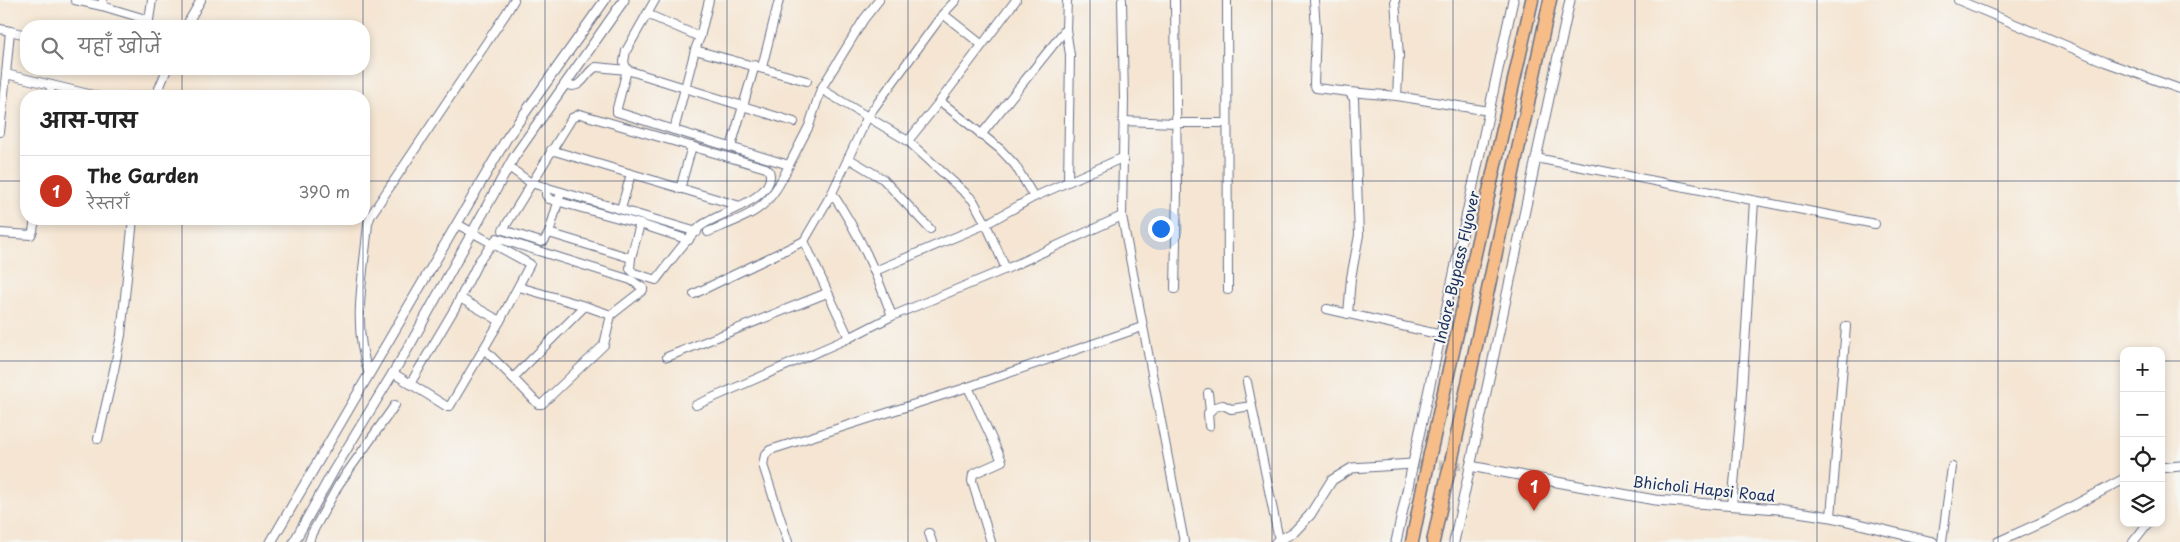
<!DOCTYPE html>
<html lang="hi">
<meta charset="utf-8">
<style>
:root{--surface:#fff;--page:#f6f6f6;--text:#222;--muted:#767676;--line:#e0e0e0;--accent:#c8321e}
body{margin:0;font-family:"Playpen Sans","Playpen Sans Deva",sans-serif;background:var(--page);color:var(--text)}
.controls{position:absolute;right:15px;bottom:15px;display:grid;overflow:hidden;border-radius:10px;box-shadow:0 2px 8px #0003}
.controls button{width:45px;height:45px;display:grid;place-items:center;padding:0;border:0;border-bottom:1px solid var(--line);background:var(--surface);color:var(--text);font:25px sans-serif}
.you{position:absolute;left:1160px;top:228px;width:18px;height:18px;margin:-12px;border:4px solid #fff;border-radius:50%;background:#1a73e8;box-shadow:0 0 0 8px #1a73e833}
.badge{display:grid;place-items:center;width:32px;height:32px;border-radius:50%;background:var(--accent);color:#fff;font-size:16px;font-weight:700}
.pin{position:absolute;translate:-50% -41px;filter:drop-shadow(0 1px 2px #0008)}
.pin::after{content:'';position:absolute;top:26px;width:18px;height:15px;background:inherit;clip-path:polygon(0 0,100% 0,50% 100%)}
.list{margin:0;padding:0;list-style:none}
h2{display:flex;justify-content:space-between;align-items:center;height:65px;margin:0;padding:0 20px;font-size:21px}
h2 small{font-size:16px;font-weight:400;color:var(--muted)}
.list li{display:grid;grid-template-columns:32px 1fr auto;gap:15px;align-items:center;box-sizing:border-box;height:70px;padding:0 20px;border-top:1px solid var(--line)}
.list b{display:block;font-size:19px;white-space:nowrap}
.list p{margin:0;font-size:16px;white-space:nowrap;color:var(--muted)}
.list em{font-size:16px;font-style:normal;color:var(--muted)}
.icon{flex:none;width:28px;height:28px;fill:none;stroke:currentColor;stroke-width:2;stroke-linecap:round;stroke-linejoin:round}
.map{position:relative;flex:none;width:2180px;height:542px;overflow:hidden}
.search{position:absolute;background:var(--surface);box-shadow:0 2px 8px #0003;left:20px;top:20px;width:350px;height:55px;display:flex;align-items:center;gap:12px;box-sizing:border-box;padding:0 18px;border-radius:20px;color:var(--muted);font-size:19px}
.panel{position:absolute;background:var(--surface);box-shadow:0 2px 8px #0003;left:20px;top:90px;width:350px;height:135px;border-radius:20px}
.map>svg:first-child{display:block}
</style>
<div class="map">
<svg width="2180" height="542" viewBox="0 0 2180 542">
<rect width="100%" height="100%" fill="#f6f6f2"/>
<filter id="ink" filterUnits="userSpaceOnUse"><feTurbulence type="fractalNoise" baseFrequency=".02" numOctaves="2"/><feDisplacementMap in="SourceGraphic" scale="10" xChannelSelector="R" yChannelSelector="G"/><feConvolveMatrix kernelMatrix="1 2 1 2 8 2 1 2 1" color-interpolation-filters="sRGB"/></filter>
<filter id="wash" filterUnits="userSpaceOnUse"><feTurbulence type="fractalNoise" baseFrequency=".0096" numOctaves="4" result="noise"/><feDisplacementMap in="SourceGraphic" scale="20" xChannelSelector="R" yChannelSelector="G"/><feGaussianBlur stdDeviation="1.12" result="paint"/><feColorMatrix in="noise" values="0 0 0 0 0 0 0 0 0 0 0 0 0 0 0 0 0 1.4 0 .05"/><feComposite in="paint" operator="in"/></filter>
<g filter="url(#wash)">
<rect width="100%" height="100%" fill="#f5e5d2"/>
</g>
<g filter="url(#ink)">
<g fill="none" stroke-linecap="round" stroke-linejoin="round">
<polyline stroke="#c9c1bb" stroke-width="9" stroke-dasharray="9 4.5" stroke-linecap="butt" points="1412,464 1470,466"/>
<defs>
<g id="minor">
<polyline points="75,0 102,6 103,0"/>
<polyline points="879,0 864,19 821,89 908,141 940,101 1000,149 1015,165 1034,197 1122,158"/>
<polyline points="956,0 943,14 981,44"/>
<polyline points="1067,0 1066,29 1070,55 1068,181"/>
<polyline points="1122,0 1124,99 1122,216 1184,542"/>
<polyline points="1227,0 1228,290"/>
<polyline points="1314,0 1316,29 1314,84 1316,88 1349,92 1354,99 1359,235 1351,278 1348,314"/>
<polyline points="1395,0 1399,56 1397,96"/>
<polyline points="1958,0 2105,62 2180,89"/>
<polyline points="102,6 149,20 152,0"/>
<polyline points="647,14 655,0"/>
<polyline points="186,26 201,0"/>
<polyline points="0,29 10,31"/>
<polyline points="700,37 709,0"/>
<polyline points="762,67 779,0"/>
<polyline points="6,74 10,31 26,35"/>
<polyline points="807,81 695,50 674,130 789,165 809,126 821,89"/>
<path d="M565,84C582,92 584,73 596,67L627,70L794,122"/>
<polyline points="1349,92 1397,96 1489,111"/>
<polyline points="50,96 51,85"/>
<polyline points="156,96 167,69"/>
<polyline points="940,101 1016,0"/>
<polyline points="1123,121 1176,123 1227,123"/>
<polyline points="674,130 617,112 617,108 627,70 624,62 626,51 647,14 700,37 695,50"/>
<polyline points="0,132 6,74 97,96"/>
<polyline points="981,135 1066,29"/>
<polyline points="908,141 973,200 986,224 1034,197"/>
<polyline points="731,147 755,65"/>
<polyline points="551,150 740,206"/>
<polyline points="848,158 883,179 930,229"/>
<polyline points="1536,158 1875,224"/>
<polyline points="509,167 531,183 697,232"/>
<polyline points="546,187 546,195 549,199 640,224"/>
<polyline points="680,189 692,146"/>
<path d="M561,192L549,233L544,241L541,242L503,230L572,118L580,114L766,168L769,171C779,198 715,214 701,226C684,241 670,262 656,280L634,273L630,269L631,258"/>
<polyline points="621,209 631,174"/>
<path d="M708,232C753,213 768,212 789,165"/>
<polyline points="0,233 31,235 33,231 35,219"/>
<polyline points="549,233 631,258 640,224 689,240"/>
<polyline points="804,241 832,193"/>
<polyline points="875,271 986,224 1006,269 1122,216"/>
<polyline points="519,287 585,306"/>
<polyline points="1175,289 1177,191 1175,0"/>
<polyline points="694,294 804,241 849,338"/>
<polyline points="460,298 500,321"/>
<polyline points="1327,309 1442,335"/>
<polyline points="892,316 1006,269"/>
<polyline points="667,357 827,293"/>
<polyline points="393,373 446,406 450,406 500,321 530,264 457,224"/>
<path d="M369,374C351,325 364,274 368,223L371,215L507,12L514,0"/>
<polyline points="513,378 538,404 542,404 604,345 611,315"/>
<polyline points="1247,382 1279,540"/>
<polyline points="410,384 455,308 479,261 497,238 631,280 643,288 643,290 611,315 585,306 513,378 484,349"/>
<polyline points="968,387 1002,461 973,474 972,481 991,542"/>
<polyline points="1208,393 1210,411"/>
<path d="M696,405L849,338L892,316C875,270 860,235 832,193L868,116L943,14"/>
<polyline points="1209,426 1208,413 1215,407 1223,405 1231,409 1252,406"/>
<polyline points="98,439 114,370 121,335 133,219"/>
<polyline points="1732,506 1741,408 1754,201"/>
<polyline points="1831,517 1846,326"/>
<polyline points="929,533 932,542"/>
<polyline points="309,542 312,533 339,484 395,405"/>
<polyline points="788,542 763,465 765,455 770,450 962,389 1142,327"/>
<polyline points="1942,542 1952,467"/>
<polyline points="2133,542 2148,523"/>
</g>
<g id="tertiary">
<polyline points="1470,466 1655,500 1778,509 1831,517 1933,542"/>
<polyline points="2161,468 2180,466"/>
<polyline points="271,542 507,138 605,0"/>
<polyline points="294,542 334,470 410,345 514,157 624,0"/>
<polyline points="1276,542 1294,532 1310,515 1332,480 1352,468 1412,464"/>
<polyline points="1396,542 1513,0"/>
<polyline points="1454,542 1570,0"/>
<polyline points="1998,542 2045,521 2124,479"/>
</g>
<g id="trunk">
<polyline points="1430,454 1532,0"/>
<polyline points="1452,458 1550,0"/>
<polyline points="1412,542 1425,478"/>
<polyline points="1433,542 1446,482"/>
</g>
</defs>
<use href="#minor" stroke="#676f87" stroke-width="10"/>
<use href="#tertiary" stroke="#676f87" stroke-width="11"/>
<use href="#trunk" stroke="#676f87" stroke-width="15"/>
<use href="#minor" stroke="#fff" stroke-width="8"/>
<use href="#tertiary" stroke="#fff" stroke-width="9"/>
<use href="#trunk" stroke="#f7bd88" stroke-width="12"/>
<defs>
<g id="trunk-bridge">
<polyline points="1425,478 1430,454"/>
<polyline points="1446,482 1452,458"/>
</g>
</defs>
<use href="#trunk-bridge" stroke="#676f87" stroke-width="15" stroke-linecap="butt"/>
<use href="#trunk-bridge" stroke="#f7bd88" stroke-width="12"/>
</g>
</g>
<path fill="none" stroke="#1b2f5e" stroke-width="1" stroke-opacity="0.55" d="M182,0V26M363,0V26M545,0V542M727,0V542M908,0V542M1090,0V542M1272,0V542M1453,0V542M1635,0V542M1817,0V542M1998,0V542M182,69V96M363,69V96M0,181H26M364,181H2180M182,219V542M363,219V542M0,361H2124M2161,361H2180"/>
<g text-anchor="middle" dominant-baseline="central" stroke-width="4" stroke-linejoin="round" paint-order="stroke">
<g font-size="15" fill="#1b2f5e" stroke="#f6f6f2">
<text transform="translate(1456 267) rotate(-77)">Indore Bypass Flyover</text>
<text transform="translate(1704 488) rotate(6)">Bhicholi Hapsi Road</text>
</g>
</g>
</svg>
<div class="controls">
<button>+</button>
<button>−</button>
<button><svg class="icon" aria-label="locate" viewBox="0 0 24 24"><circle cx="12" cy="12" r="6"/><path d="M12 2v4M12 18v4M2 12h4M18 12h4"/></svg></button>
<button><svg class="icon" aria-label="layers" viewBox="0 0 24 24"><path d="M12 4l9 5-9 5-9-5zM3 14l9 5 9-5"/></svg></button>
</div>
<div class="you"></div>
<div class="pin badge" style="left:1534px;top:511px">1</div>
<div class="search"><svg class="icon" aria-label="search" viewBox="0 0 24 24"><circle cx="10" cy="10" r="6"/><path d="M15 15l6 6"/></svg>यहाँ खोजें</div>
<section class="panel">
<h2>आस-पास<small></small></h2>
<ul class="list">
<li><span class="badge">1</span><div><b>The Garden</b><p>रेस्तराँ</p></div><em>390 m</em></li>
</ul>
</section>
</div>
